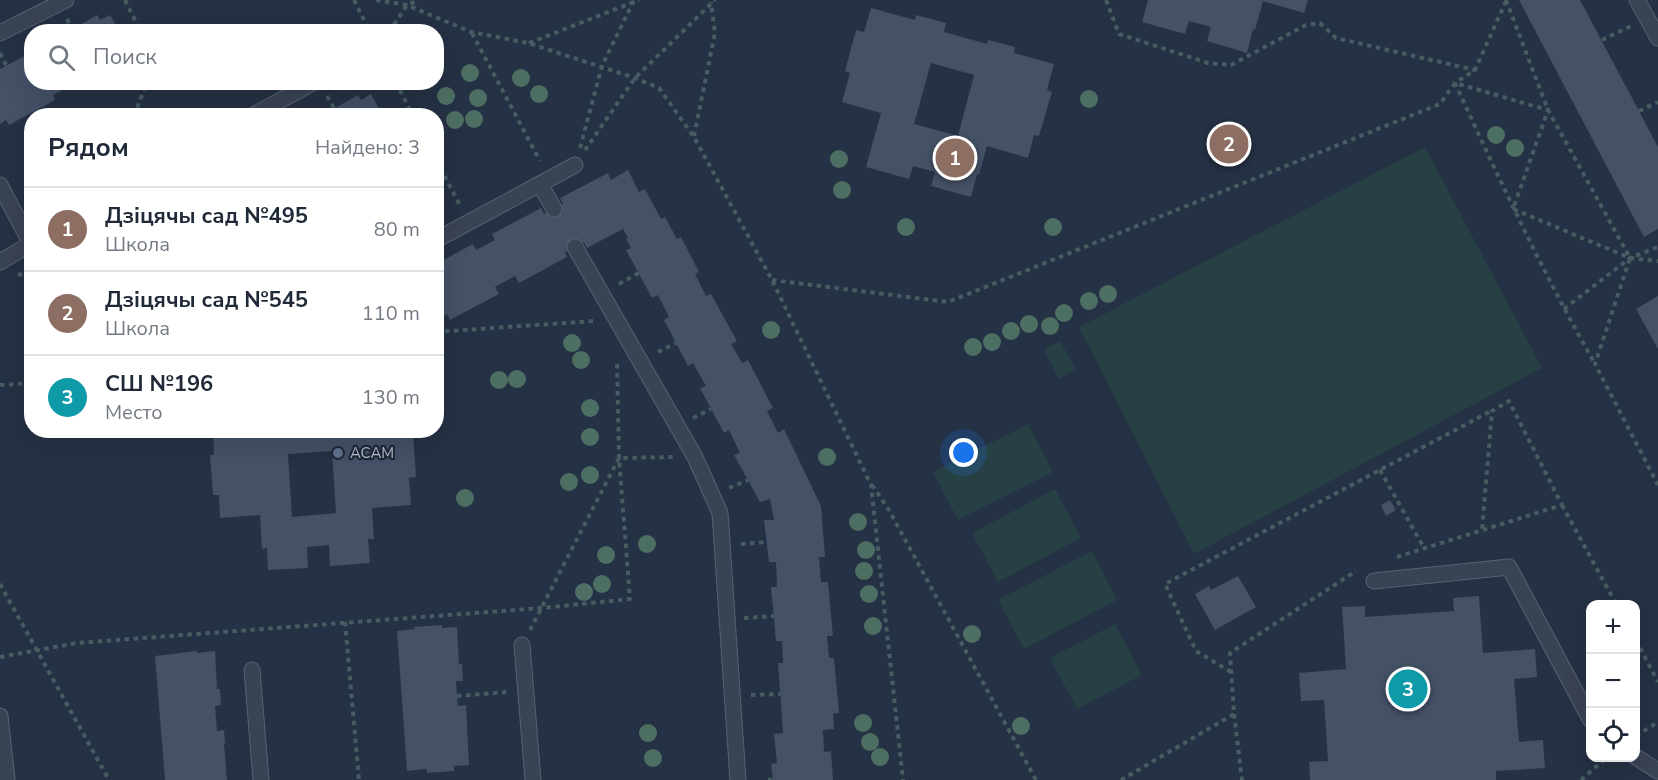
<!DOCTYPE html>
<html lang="ru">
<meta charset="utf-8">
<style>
:root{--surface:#fff;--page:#f2f2f3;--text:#1f2937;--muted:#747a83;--line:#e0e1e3;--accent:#ea580c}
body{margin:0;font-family:"Nunito Sans",sans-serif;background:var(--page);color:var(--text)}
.controls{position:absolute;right:18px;bottom:18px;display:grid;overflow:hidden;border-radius:12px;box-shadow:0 6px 24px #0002}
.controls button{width:54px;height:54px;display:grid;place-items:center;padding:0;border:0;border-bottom:2px solid var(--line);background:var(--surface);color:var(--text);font:30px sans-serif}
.you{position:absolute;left:964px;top:453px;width:21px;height:21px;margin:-15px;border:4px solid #fff;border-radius:50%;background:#1a73e8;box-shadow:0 0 0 9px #1a73e833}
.badge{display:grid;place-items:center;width:39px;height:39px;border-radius:50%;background:var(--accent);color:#fff;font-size:20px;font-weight:700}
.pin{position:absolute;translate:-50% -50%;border:3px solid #fff;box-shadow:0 2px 6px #0006}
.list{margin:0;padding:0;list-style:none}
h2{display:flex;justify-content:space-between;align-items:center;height:78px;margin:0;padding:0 24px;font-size:26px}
h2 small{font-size:20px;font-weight:400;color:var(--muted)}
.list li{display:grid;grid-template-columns:39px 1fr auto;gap:18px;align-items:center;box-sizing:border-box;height:84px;padding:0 24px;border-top:2px solid var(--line)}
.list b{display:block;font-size:22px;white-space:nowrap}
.list p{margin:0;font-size:20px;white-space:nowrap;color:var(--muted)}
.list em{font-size:20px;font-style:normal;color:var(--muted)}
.icon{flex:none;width:33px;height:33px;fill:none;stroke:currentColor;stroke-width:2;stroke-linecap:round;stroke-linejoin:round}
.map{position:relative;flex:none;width:1658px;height:780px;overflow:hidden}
.search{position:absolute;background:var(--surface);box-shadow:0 6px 24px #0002;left:24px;top:24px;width:420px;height:66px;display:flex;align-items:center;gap:15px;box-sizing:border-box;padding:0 21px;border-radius:24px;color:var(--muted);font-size:22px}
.panel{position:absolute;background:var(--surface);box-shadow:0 6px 24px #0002;left:24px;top:108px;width:420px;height:330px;border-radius:24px}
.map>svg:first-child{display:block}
</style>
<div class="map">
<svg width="1658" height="780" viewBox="0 0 1658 780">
<rect width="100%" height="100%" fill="#253144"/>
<g fill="#274044">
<polygon points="1425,147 1542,368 1194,554 1079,327"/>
<polygon points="1060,341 1076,369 1059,379 1044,349"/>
<polygon points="1028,424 1053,472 958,520 933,472"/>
<polygon points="1055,489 1081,538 998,582 972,533"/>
<polygon points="1092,551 1117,600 1024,649 998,600"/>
<polygon points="1115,624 1142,675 1077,709 1050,658"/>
</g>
<g fill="#445166" fill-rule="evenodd">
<polygon points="1148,0 1308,0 1304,13 1263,1 1255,30 1253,29 1247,53 1207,41 1211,27 1189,21 1185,34 1142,22"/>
<polygon points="1519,0 1580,0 1658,147 1658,229 1644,237"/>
<path d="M871,8L915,20L916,15L946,23L944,32L987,44L988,40L1015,47L1014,53L1054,64L1047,90L1052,92L1039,136L1034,135L1028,158L987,146L979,175L977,174L971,197L931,186L935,172L913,166L909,179L866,167L881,113L842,102L850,73L845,71L856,30L864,32ZM931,63L974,75L958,136L914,124Z"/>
<polygon points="97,15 100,20 110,15 120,32 68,32"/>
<polygon points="30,53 32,56 32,82 88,82 76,89 73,84 53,95 55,100 9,125 6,120 0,124 0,69"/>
<polygon points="371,94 383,116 321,116 358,95 361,100"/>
<polygon points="628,170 639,192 645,189 661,219 665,217 677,239 681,237 699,272 695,274 706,296 711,294 737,341 731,344 742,363 748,360 773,408 767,411 778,433 784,429 821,506 825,557 819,557 821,582 828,582 833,636 827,636 829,658 834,658 839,713 833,714 834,729 823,730 824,752 831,751 833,780 773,780 771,764 777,763 774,734 783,733 778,663 783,663 782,641 776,641 771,587 777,587 776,562 769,562 764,520 774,520 770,499 760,502 734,455 740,453 729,430 724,433 700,388 706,386 693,363 688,366 664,320 669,317 658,295 652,298 626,250 631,248 626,239 628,238 623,229 587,248 584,242 565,252 567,257 519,283 515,276 495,287 499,294 450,320 447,314 436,320 436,264 473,244 476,250 495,240 492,234 541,208 544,214 554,209 563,204 560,198 608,173 611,180"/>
<polygon points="1658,296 1658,349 1636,309"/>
<path d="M213,430H406V433L413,432L416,477L409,478L411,505L372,508L374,539H368L370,563L330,566L329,545L307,547L308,568L268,570L267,548L262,549L260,515L220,518L219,495H213L210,455H214ZM332,451L336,513L292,517L288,454Z"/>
<polygon points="1390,500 1396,510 1386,516 1381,505"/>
<polygon points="1238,576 1256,607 1215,630 1195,594 1209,586 1211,590"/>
<polygon points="1479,596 1483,653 1535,649 1537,677 1514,679 1519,742 1543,740 1545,768 1496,771 1496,780 1310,780 1309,762 1328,761 1324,700 1301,701 1299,673 1346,669 1342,607 1365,606 1365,617 1454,611 1453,598"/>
<polygon points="442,625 442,628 457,627 459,664 462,664 463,681 456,681 458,706 466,705 469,765 454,766 454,771 427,773 427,769 407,771 397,631 415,629 414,627"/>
<polygon points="197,651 197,653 215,651 217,689 220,689 221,705 215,706 217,731 224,730 225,744 224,744 227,780 165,780 155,656"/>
</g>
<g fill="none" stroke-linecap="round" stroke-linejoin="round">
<defs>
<g id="service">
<polyline points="1637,0 1658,38"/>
<polyline points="0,33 66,0"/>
<polyline points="252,116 314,82"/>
<polyline points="540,184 554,209"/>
<polyline points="0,185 31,244"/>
<polyline points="436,240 575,165"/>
<polyline points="575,247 695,457 720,513 738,780"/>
<polyline points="0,262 32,243"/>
<polyline points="1374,581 1509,567 1590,719"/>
<polyline points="522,645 533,780"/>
<polyline points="252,670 261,780"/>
<polyline points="0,716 7,780"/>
<polyline points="1636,757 1658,771"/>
</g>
</defs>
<use href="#service" stroke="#586170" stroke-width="17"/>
<g stroke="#465d61" stroke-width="4" stroke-dasharray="4.5 4.5" stroke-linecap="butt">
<polyline points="125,0 141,32"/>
<polyline points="354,0 370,32"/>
<polyline points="376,0 407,5 471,32 528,43 635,78 659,88 694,137 772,280 871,485 903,780"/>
<polyline points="1106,0 1119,34 1208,63 1231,65 1306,25 1320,23 1336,38 1475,70"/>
<polyline points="1506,0 1548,110 1630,258 1595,364 1658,485"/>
<path d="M1506,1L1475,70L1455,83C1499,179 1543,273 1595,364"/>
<polyline points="67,19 72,29"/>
<polyline points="389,32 407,5 419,0"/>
<polyline points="472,33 540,161"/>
<polyline points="1602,40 1631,26"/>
<polyline points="529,43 639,0"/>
<polyline points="0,53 6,65"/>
<polyline points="396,82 413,116"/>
<polyline points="327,96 334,108"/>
<polyline points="1639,111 1658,102"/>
<polyline points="134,116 147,82"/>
<polyline points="694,136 715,33 711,2"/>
<polyline points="580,148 602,66 634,0"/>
<polyline points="585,150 635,78 715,0"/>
<polyline points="436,160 461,207"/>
<polyline points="18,274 32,277"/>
<polyline points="772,280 948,302 1440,104 1455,83 1548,110 1513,209 1630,258 1658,261"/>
<polyline points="619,284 639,273"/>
<polyline points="1564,309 1630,258 1658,247"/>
<polyline points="436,332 594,321"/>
<polyline points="658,352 676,343"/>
<polyline points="0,385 32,383"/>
<polyline points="693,418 711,409"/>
<polyline points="1380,470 1424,548"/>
<polyline points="872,485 889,510 1036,780"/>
<polyline points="729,488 748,480"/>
<polyline points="1562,505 1616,604"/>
<polyline points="741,544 767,542"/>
<polyline points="1397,557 1562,505 1509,401 1492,411 1482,530"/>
<polyline points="0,584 109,780"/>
<polyline points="744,618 774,616"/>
<polyline points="345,622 359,780"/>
<polyline points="530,630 619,458 673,457"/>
<polyline points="1636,640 1658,682"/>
<polyline points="0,657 77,643 542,608 630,599 619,458 617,362"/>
<polyline points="1231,672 1196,651 1165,584 1491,411"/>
<polyline points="751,695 780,694"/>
<polyline points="457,696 507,692"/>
<polyline points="1234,714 1242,780"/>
<polyline points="1636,736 1658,722"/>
<polyline points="768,780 773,780"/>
<polyline points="1121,780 1234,714 1230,653 1356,571"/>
<polyline points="1581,780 1606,758"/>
</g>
<use href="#service" stroke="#3a4353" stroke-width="15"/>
</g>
<g fill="#4d6e62">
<circle cx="470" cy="73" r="9"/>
<circle cx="521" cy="78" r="9"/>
<circle cx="539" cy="94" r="9"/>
<circle cx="446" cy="96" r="9"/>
<circle cx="478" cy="98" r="9"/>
<circle cx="1089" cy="99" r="9"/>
<circle cx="474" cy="119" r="9"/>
<circle cx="455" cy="120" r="9"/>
<circle cx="1496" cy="135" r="9"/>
<circle cx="1515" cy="148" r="9"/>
<circle cx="839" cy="159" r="9"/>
<circle cx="842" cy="190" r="9"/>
<circle cx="906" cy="227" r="9"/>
<circle cx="1053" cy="227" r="9"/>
<circle cx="1108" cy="294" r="9"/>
<circle cx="1089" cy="301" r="9"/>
<circle cx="1064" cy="313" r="9"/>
<circle cx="1029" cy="324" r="9"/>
<circle cx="1050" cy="326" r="9"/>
<circle cx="771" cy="330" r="9"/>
<circle cx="1011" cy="331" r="9"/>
<circle cx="992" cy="342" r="9"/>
<circle cx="572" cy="343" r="9"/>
<circle cx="973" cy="347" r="9"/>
<circle cx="581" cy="360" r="9"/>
<circle cx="517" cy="379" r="9"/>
<circle cx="499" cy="380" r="9"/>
<circle cx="590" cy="408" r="9"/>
<circle cx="590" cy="437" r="9"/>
<circle cx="827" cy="457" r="9"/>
<circle cx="590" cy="475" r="9"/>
<circle cx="569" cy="482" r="9"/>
<circle cx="465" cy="498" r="9"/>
<circle cx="858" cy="522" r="9"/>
<circle cx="647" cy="544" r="9"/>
<circle cx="866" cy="550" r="9"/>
<circle cx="606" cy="555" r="9"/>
<circle cx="864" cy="571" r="9"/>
<circle cx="602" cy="584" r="9"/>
<circle cx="584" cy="592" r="9"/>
<circle cx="869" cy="594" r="9"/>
<circle cx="873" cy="626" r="9"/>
<circle cx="972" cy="634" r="9"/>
<circle cx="863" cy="723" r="9"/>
<circle cx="1021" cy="726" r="9"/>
<circle cx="648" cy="733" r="9"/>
<circle cx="870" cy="742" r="9"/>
<circle cx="880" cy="757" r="9"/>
<circle cx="653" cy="758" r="9"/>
</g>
<circle fill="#5c6f8a" stroke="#1e2838" stroke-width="2" cx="338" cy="453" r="6"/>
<g text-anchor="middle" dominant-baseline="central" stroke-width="4.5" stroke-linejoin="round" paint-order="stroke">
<g font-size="15" fill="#b7becd" stroke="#1e2838" text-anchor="start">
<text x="350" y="453">АСАМ</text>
</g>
</g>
</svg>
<div class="controls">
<button>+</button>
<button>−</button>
<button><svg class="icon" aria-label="locate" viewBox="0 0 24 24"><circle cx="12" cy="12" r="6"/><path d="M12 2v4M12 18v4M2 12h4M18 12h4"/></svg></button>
</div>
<div class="you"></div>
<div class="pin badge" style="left:955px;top:158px;background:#8d6e63">1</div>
<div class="pin badge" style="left:1229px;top:144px;background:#8d6e63">2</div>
<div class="pin badge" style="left:1408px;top:689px;background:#0f9aa8">3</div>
<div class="search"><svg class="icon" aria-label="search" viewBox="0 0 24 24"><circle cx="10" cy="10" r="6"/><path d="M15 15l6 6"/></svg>Поиск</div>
<section class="panel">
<h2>Рядом<small>Найдено: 3</small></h2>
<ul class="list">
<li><span class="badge" style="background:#8d6e63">1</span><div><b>Дзіцячы сад №495</b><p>Школа</p></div><em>80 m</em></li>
<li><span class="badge" style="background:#8d6e63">2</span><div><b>Дзіцячы сад №545</b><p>Школа</p></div><em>110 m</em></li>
<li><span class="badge" style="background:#0f9aa8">3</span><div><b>СШ №196</b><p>Место</p></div><em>130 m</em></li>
</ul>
</section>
</div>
